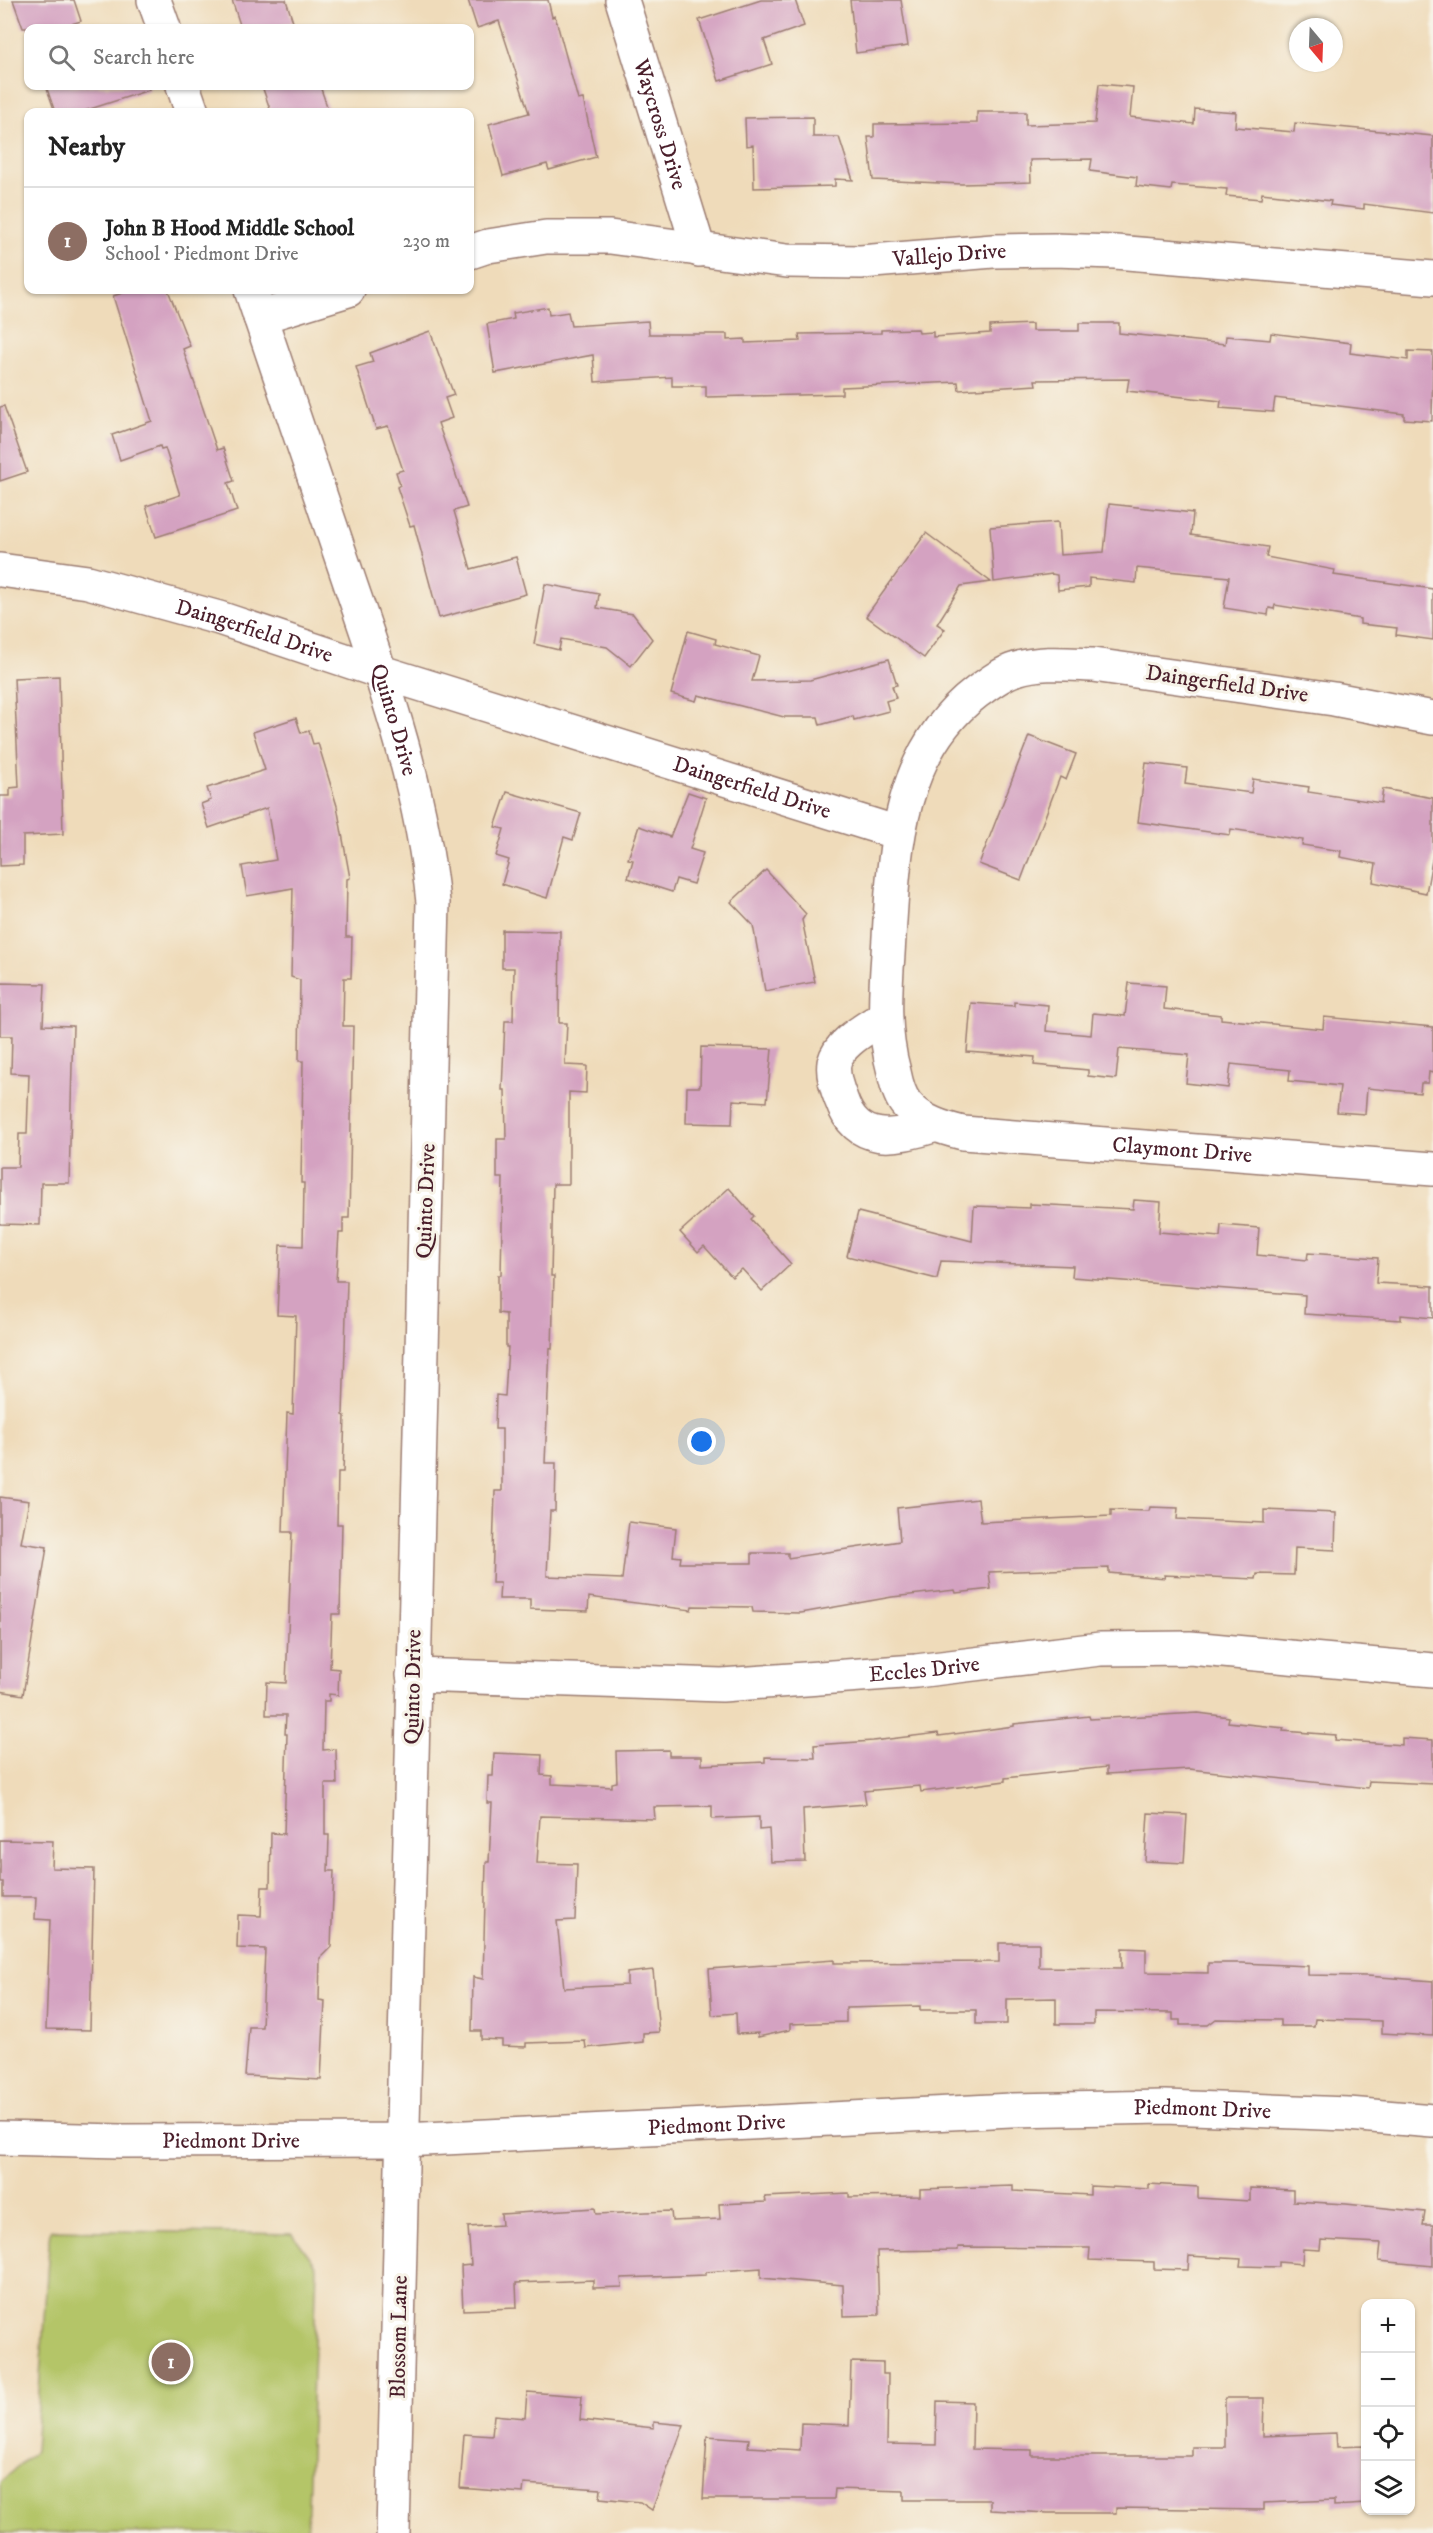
<!DOCTYPE html>
<meta charset="utf-8">
<style>
:root{--surface:#fff;--page:#f2f2f2;--text:#222;--muted:#767676;--line:#e0e0e0;--accent:#1f6fb2}
body{margin:0;font-family:"IM FELL DW Pica",serif;background:var(--page);color:var(--text)}
.controls{position:absolute;right:18px;bottom:18px;display:grid;overflow:hidden;border-radius:12px;box-shadow:0 2px 4px #0004}
.controls button{width:54px;height:54px;display:grid;place-items:center;padding:0;border:0;border-bottom:2px solid var(--line);background:var(--surface);color:var(--text);font:30px sans-serif}
.compass{position:absolute;left:1289px;top:18px;width:54px;height:54px;border-radius:50%;background:var(--surface);box-shadow:0 2px 4px #0004;rotate:161deg}
.you{position:absolute;left:702px;top:1442px;width:21px;height:21px;margin:-15px;border:4px solid #fff;border-radius:50%;background:#1a73e8;box-shadow:0 0 0 9px #1a73e833}
.badge{display:grid;place-items:center;width:39px;height:39px;border-radius:50%;background:var(--accent);color:#fff;font-size:20px;font-weight:700}
.pin{position:absolute;translate:-50% -50%;border:3px solid #fff;box-shadow:0 2px 6px #0006}
.list{margin:0;padding:0;list-style:none}
h2{display:flex;justify-content:space-between;align-items:center;height:78px;margin:0;padding:0 24px;font-size:26px}
h2 small{font-size:20px;font-weight:400;color:var(--muted)}
.list li{display:grid;grid-template-columns:39px 1fr auto;gap:18px;align-items:center;box-sizing:border-box;height:108px;padding:0 24px;border-top:2px solid var(--line)}
.list b{display:block;font-size:22px;white-space:nowrap}
.list p{margin:0;font-size:20px;white-space:nowrap;color:var(--muted)}
.list em{font-size:20px;font-style:normal;color:var(--muted)}
.icon{flex:none;width:33px;height:33px;fill:none;stroke:currentColor;stroke-width:2;stroke-linecap:round;stroke-linejoin:round}
.map{position:relative;flex:none;width:1433px;height:2533px;overflow:hidden}
.search{position:absolute;background:var(--surface);box-shadow:0 2px 4px #0004;left:24px;top:24px;width:450px;height:66px;display:flex;align-items:center;gap:15px;box-sizing:border-box;padding:0 21px;border-radius:12px;color:var(--muted);font-size:22px}
.panel{position:absolute;background:var(--surface);box-shadow:0 2px 4px #0004;left:24px;top:108px;width:450px;height:186px;border-radius:12px}
.map>svg:first-child{display:block}
</style>
<div class="map">
<svg width="1433" height="2533" viewBox="0 0 1433 2533">
<rect width="100%" height="100%" fill="#f7f3e8"/>
<filter id="ink" filterUnits="userSpaceOnUse"><feTurbulence type="fractalNoise" baseFrequency=".0167" numOctaves="2"/><feDisplacementMap in="SourceGraphic" scale="12" xChannelSelector="R" yChannelSelector="G"/><feConvolveMatrix kernelMatrix="1 2 1 2 8 2 1 2 1" color-interpolation-filters="sRGB"/></filter>
<filter id="wash" filterUnits="userSpaceOnUse"><feTurbulence type="fractalNoise" baseFrequency=".008" numOctaves="4" result="noise"/><feDisplacementMap in="SourceGraphic" scale="24" xChannelSelector="R" yChannelSelector="G"/><feGaussianBlur stdDeviation="1.35" result="paint"/><feColorMatrix in="noise" values="0 0 0 0 0 0 0 0 0 0 0 0 0 0 0 0 0 1.4 0 .05"/><feComposite in="paint" operator="in"/></filter>
<g filter="url(#wash)">
<rect width="100%" height="100%" fill="#efdbba"/>
<polygon fill="#b4c568" stroke="#7f724a" stroke-width="1.5" points="50,2230 293,2234 317,2267 307,2533 0,2533 0,2482 35,2451"/>
<g id="blocks">
<g fill="#d4a2c1">
<polygon points="13,0 74,0 81,21 59,28 23,28"/>
<polygon points="232,0 286,0 293,22 273,28 241,28"/>
<polygon points="468,0 548,0 552,17 555,16 578,100 583,99 596,157 549,170 547,164 503,176 489,124 529,113 499,21 477,28"/>
<polygon points="761,0 795,0 804,26 764,40 772,64 719,81 699,20"/>
<polygon points="850,0 901,0 908,46 856,53"/>
<polygon points="1099,84 1133,87 1130,117 1194,124 1195,109 1236,112 1235,127 1294,132 1295,123 1433,136 1433,213 1364,204 1364,209 1330,205 1331,201 1262,193 1261,199 1226,196 1227,189 1172,185 1171,190 1136,186 1137,177 1090,171 1092,159 1030,160 1031,182 962,184 873,180 868,137 874,137 874,124 977,123 977,112 1026,112 1026,125 1095,123"/>
<polygon points="46,86 148,86 149,90 81,112 55,112"/>
<polygon points="262,86 320,86 329,112 271,112"/>
<polygon points="813,117 813,137 839,137 853,180 835,179 835,186 754,188 753,145 746,146 745,118"/>
<polygon points="132,290 168,290 190,346 183,349 217,450 223,448 234,481 228,483 237,511 156,537 146,506 180,495 165,448 161,449 160,446 120,460 112,435 152,421 113,296"/>
<polygon points="548,307 549,315 568,312 571,326 648,321 649,334 727,334 727,340 745,339 745,343 800,341 799,334 881,333 881,330 918,329 919,333 933,332 933,337 990,333 990,326 1032,324 1032,331 1079,331 1079,323 1119,323 1119,333 1225,344 1226,336 1270,340 1271,333 1351,343 1350,353 1408,360 1408,351 1433,352 1432,421 1404,419 1404,414 1275,398 1273,412 1220,408 1221,401 1127,391 1129,379 1035,380 1036,385 959,390 958,382 842,387 842,394 706,397 706,386 672,386 672,377 595,382 593,355 495,373 487,324 514,319 513,313"/>
<polygon points="430,331 454,395 445,398 452,418 438,423 467,507 454,511 471,569 516,557 526,594 439,618 414,525 410,526 397,487 400,485 396,472 403,470 388,426 376,429 356,367 373,362 370,353"/>
<polygon points="4,406 27,472 0,481 0,407"/>
<polygon points="1109,504 1193,513 1191,535 1268,547 1266,557 1335,570 1334,575 1433,589 1433,640 1396,635 1397,628 1360,624 1360,619 1275,605 1274,609 1269,608 1268,615 1224,608 1229,577 1137,568 1136,583 1089,578 1089,587 1058,590 1057,575 1052,574 994,582 990,527 1058,522 1060,555 1104,552"/>
<polygon points="926,533 991,582 961,586 937,624 945,629 924,658 866,616"/>
<polygon points="545,584 599,594 597,608 633,614 652,639 631,666 607,647 561,639 559,650 534,644"/>
<polygon points="688,631 716,639 715,644 759,656 752,681 810,680 889,659 897,685 892,686 896,698 886,701 889,711 854,720 853,716 820,725 818,717 784,717 698,695 696,701 671,694"/>
<polygon points="59,676 63,834 23,836 23,865 0,866 0,796 10,796 10,788 19,787 14,678"/>
<polygon points="296,718 301,733 309,731 313,744 318,743 337,806 350,878 347,879 346,937 352,937 351,978 344,978 343,1026 353,1026 349,1218 343,1218 343,1233 339,1233 336,1281 347,1281 343,1415 345,1416 343,1472 338,1472 337,1524 342,1524 340,1614 332,1614 330,1668 339,1669 338,1695 329,1694 329,1701 324,1701 323,1750 336,1749 337,1784 325,1784 325,1835 329,1835 328,1871 334,1871 331,1947 320,1958 319,2000 325,2001 321,2080 245,2076 249,2027 262,2027 265,1949 237,1948 238,1915 261,1916 262,1887 270,1887 271,1833 284,1834 287,1734 285,1734 286,1715 266,1715 267,1682 286,1683 292,1532 283,1532 287,1413 293,1414 296,1316 277,1315 280,1245 303,1246 304,1183 301,1183 303,1061 299,1061 300,980 291,977 293,888 247,896 242,866 276,860 267,808 209,828 201,804 211,800 207,788 265,770 253,732"/>
<polygon points="1029,736 1076,754 1066,780 1060,777 1021,880 979,864"/>
<polygon points="1146,763 1187,768 1185,784 1251,793 1253,779 1309,787 1308,792 1381,803 1383,789 1433,798 1433,855 1426,893 1373,882 1376,864 1340,857 1341,851 1302,845 1303,840 1231,829 1230,835 1138,822"/>
<polygon points="507,792 581,813 573,840 564,837 547,898 502,884 509,860 496,856 504,829 495,827"/>
<polygon points="688,792 706,798 690,849 703,853 693,884 676,879 672,892 628,878 633,860 628,859 639,826 670,837"/>
<polygon points="766,870 806,914 802,920 815,982 765,991 753,925 731,902"/>
<polygon points="502,930 560,931 559,1023 567,1023 565,1065 587,1066 586,1093 569,1092 569,1184 553,1184 551,1276 554,1276 552,1349 550,1348 545,1463 556,1463 555,1511 550,1511 547,1576 622,1579 629,1522 676,1528 673,1556 681,1557 680,1563 752,1563 752,1553 788,1553 788,1558 900,1541 897,1508 978,1499 981,1522 1111,1516 1111,1510 1149,1511 1150,1507 1178,1508 1177,1519 1264,1523 1264,1510 1336,1513 1335,1550 1295,1548 1294,1575 1257,1574 1256,1579 1164,1575 1165,1578 1109,1573 1109,1568 989,1572 991,1589 956,1593 955,1590 892,1597 801,1613 753,1612 752,1607 692,1606 691,1610 589,1597 588,1611 530,1609 530,1599 499,1599 500,1583 492,1583 495,1491 502,1491 502,1429 495,1429 496,1395 505,1396 508,1347 506,1347 506,1314 498,1313 498,1275 501,1275 503,1178 497,1178 497,1139 506,1139 505,1090 502,1090 505,1021 513,1021 514,968 502,968"/>
<polygon points="0,983 45,984 43,1025 73,1026 69,1183 41,1183 40,1225 0,1224 0,1167 18,1167 19,1134 27,1134 29,1074 11,1073 12,1036 0,1036"/>
<polygon points="1129,983 1166,986 1164,1009 1221,1015 1221,1019 1323,1029 1324,1017 1433,1027 1433,1073 1429,1072 1428,1083 1421,1083 1420,1093 1367,1088 1365,1114 1337,1112 1340,1086 1289,1081 1290,1070 1231,1064 1228,1088 1186,1083 1189,1055 1119,1049 1116,1079 1088,1076 1088,1070 1034,1065 1035,1057 967,1052 971,1003 1014,1006 1014,1002 1048,1005 1046,1031 1091,1035 1093,1013 1125,1016"/>
<polygon points="701,1047 772,1049 767,1102 733,1100 732,1124 686,1123 687,1087 700,1087"/>
<polygon points="729,1188 754,1216 751,1219 791,1264 762,1291 742,1269 732,1277 704,1246 698,1252 680,1232"/>
<polygon points="1134,1200 1161,1202 1159,1232 1220,1237 1221,1225 1259,1228 1257,1255 1307,1260 1308,1253 1378,1258 1376,1283 1433,1286 1433,1318 1401,1315 1401,1320 1304,1314 1305,1295 1072,1277 1073,1266 941,1261 937,1279 847,1256 858,1212 972,1241 974,1206 1030,1208 1030,1204 1133,1209"/>
<polygon points="0,1497 29,1501 21,1543 47,1547 23,1695 0,1691"/>
<polygon points="1198,1713 1229,1717 1228,1722 1284,1728 1283,1731 1336,1735 1335,1740 1402,1745 1402,1738 1433,1740 1433,1784 1369,1781 1368,1788 1189,1769 1107,1774 1107,1767 1005,1778 1005,1781 921,1792 920,1786 864,1791 866,1804 803,1809 805,1861 771,1862 769,1829 759,1830 759,1817 712,1819 712,1806 654,1807 655,1819 540,1816 537,1863 577,1864 575,1920 557,1921 564,1988 627,1985 627,1973 653,1970 659,2032 643,2033 643,2042 586,2048 585,2041 526,2043 526,2047 502,2046 502,2040 481,2039 481,2031 472,2031 473,1977 483,1979 486,1862 489,1862 492,1803 487,1803 488,1776 493,1776 494,1753 542,1755 541,1775 552,1776 552,1784 612,1787 612,1783 617,1782 616,1751 669,1750 669,1756 702,1756 702,1765 765,1762 765,1757 815,1758 814,1745 873,1741 938,1733 939,1736 1014,1726 1014,1724 1089,1716 1090,1719"/>
<polygon points="1148,1813 1187,1815 1184,1863 1145,1861"/>
<polygon points="0,1840 53,1841 52,1868 94,1869 90,2030 46,2029 50,1920 35,1919 36,1897 3,1897 3,1882 0,1882"/>
<polygon points="999,1943 1039,1943 1039,1967 1122,1968 1122,1948 1146,1949 1146,1972 1208,1973 1208,1963 1242,1963 1308,1966 1308,1975 1367,1976 1433,1981 1433,2036 1382,2033 1382,2021 1315,2019 1314,2026 1280,2026 1280,2020 1216,2019 1208,2025 1180,2025 1180,2020 1173,2020 1173,2013 1094,2012 1094,2024 1056,2024 1056,1998 1007,1999 1007,2024 976,2024 976,2010 920,2010 920,2006 846,2008 846,2022 790,2024 790,2030 758,2037 758,2033 737,2034 736,2013 712,2015 709,1969 834,1960 834,1963 999,1962"/>
<polygon points="1149,2184 1198,2187 1198,2198 1250,2201 1250,2188 1293,2190 1293,2201 1346,2204 1425,2212 1423,2225 1433,2225 1433,2266 1379,2261 1381,2243 1321,2240 1320,2250 1303,2249 1302,2264 1279,2262 1279,2267 1240,2266 1241,2259 1189,2256 1188,2270 1154,2269 1154,2262 1089,2260 1090,2248 958,2247 958,2250 877,2251 879,2315 844,2316 843,2285 761,2278 761,2268 706,2272 706,2275 621,2278 622,2287 593,2288 593,2280 516,2283 517,2308 463,2310 461,2266 471,2265 468,2227 502,2225 501,2214 595,2208 596,2214 671,2211 672,2221 720,2219 719,2204 766,2202 765,2197 849,2193 849,2197 920,2196 920,2189 1013,2186 1013,2191 1090,2195 1090,2186 1149,2189"/>
<polygon points="851,2362 883,2363 883,2374 888,2374 887,2444 936,2445 937,2401 973,2402 972,2449 1032,2450 1032,2456 1192,2456 1192,2447 1225,2447 1225,2398 1264,2398 1263,2436 1336,2433 1337,2447 1364,2446 1365,2504 1334,2506 1334,2500 1263,2503 1263,2510 1116,2508 1116,2513 1048,2513 990,2510 990,2500 904,2500 904,2491 835,2489 834,2499 703,2499 707,2436 749,2439 748,2447 800,2450 801,2423 849,2425"/>
<polygon points="527,2392 582,2396 580,2420 654,2428 654,2422 684,2425 652,2510 640,2502 600,2498 601,2489 524,2484 523,2493 460,2488 464,2434 492,2436 494,2415 525,2418"/>
</g>
</g>
</g>
<g filter="url(#ink)">
<use href="#blocks" fill-opacity="0" stroke="#9c7d72" stroke-width="1.5"/>
<g fill="none" stroke-linecap="round" stroke-linejoin="round">
<defs>
<g id="minor">
<polyline points="154,0 164,28"/>
<path id="s1" d="M622,0L699,250"/>
<polyline points="183,86 192,112"/>
<path id="s2" d="M470,252L488,246L546,237H610L787,261L861,262L993,251L1054,250L1115,252L1433,278"/>
<path id="s3" d="M251,290C284,389 318,487 351,586C387,690 422,793 433,902L393,2533"/>
<polyline points="260,317 348,290"/>
<path id="s4" d="M0,570L88,582L219,618L381,672L898,833"/>
<path id="s5" d="M1433,718L1334,699L1093,665C1068,664 1039,661 1016,669C1002,673 988,684 977,692C894,755 894,859 888,954C885,995 883,1032 894,1072C896,1082 900,1097 907,1105C922,1122 942,1128 963,1133L1433,1169"/>
<path d="M884,1017C868,1028 839,1042 834,1063C832,1075 837,1089 841,1099C857,1146 896,1138 933,1126"/>
<path id="s6" d="M413,1675L722,1685L916,1671L1100,1649L1190,1648L1433,1670"/>
</g>
<g id="tertiary">
<path id="s7" d="M0,2138L120,2141L404,2140L1011,2110L1165,2107L1348,2114L1433,2121"/>
</g>
</defs>
<use href="#minor" stroke="#9c7d72" stroke-width="36"/>
<use href="#tertiary" stroke="#9c7d72" stroke-width="36"/>
<use href="#minor" stroke="#fff" stroke-width="33"/>
<use href="#tertiary" stroke="#fff" stroke-width="33"/>
</g>
</g>
<g text-anchor="middle" dominant-baseline="central" stroke-width="6" stroke-linejoin="round" paint-order="stroke">
<g font-size="22" fill="#4a1f2b" stroke="#f7f3e8">
<text stroke="none"><textPath href="#s1" startOffset="130">Waycross Drive</textPath></text>
<text stroke="none"><textPath href="#s2" startOffset="483">Vallejo Drive</textPath></text>
<text stroke="none"><textPath href="#s4" startOffset="262">Daingerfield Drive</textPath></text>
<text transform="translate(1227 684) rotate(8)">Daingerfield Drive</text>
<text stroke="none"><textPath href="#s3" startOffset="453">Quinto Drive</textPath></text>
<text stroke="none"><textPath href="#s4" startOffset="784">Daingerfield Drive</textPath></text>
<text stroke="none"><textPath href="#s5" startOffset="1192">Claymont Drive</textPath></text>
<text transform="translate(426 1201) rotate(-88)">Quinto Drive</text>
<text stroke="none"><textPath href="#s6" startOffset="512">Eccles Drive</textPath></text>
<text transform="translate(413 1687) rotate(-89)">Quinto Drive</text>
<text stroke="none"><textPath href="#s7" startOffset="1203">Piedmont Drive</textPath></text>
<text stroke="none"><textPath href="#s7" startOffset="717">Piedmont Drive</textPath></text>
<text stroke="none"><textPath href="#s7" startOffset="231">Piedmont Drive</textPath></text>
<text transform="translate(399 2337) rotate(-89)">Blossom Lane</text>
</g>
</g>
</svg>
<div class="controls">
<button>+</button>
<button>−</button>
<button><svg class="icon" aria-label="locate" viewBox="0 0 24 24"><circle cx="12" cy="12" r="6"/><path d="M12 2v4M12 18v4M2 12h4M18 12h4"/></svg></button>
<button><svg class="icon" aria-label="layers" viewBox="0 0 24 24"><path d="M12 4l9 5-9 5-9-5zM3 14l9 5 9-5"/></svg></button>
</div>
<svg class="compass" viewBox="-18 -18 36 36"><path d="M0-13l5 13h-10z" fill="#e53935"/><path d="M0 13l5-13h-10z" fill="#767676"/></svg>
<div class="you"></div>
<div class="pin badge" style="left:171px;top:2362px;background:#8d6e63">1</div>
<div class="search"><svg class="icon" aria-label="search" viewBox="0 0 24 24"><circle cx="10" cy="10" r="6"/><path d="M15 15l6 6"/></svg>Search here</div>
<section class="panel">
<h2>Nearby<small></small></h2>
<ul class="list">
<li><span class="badge" style="background:#8d6e63">1</span><div><b>John B Hood Middle School</b><p>School · Piedmont Drive</p></div><em>230 m</em></li>
</ul>
</section>
</div>
